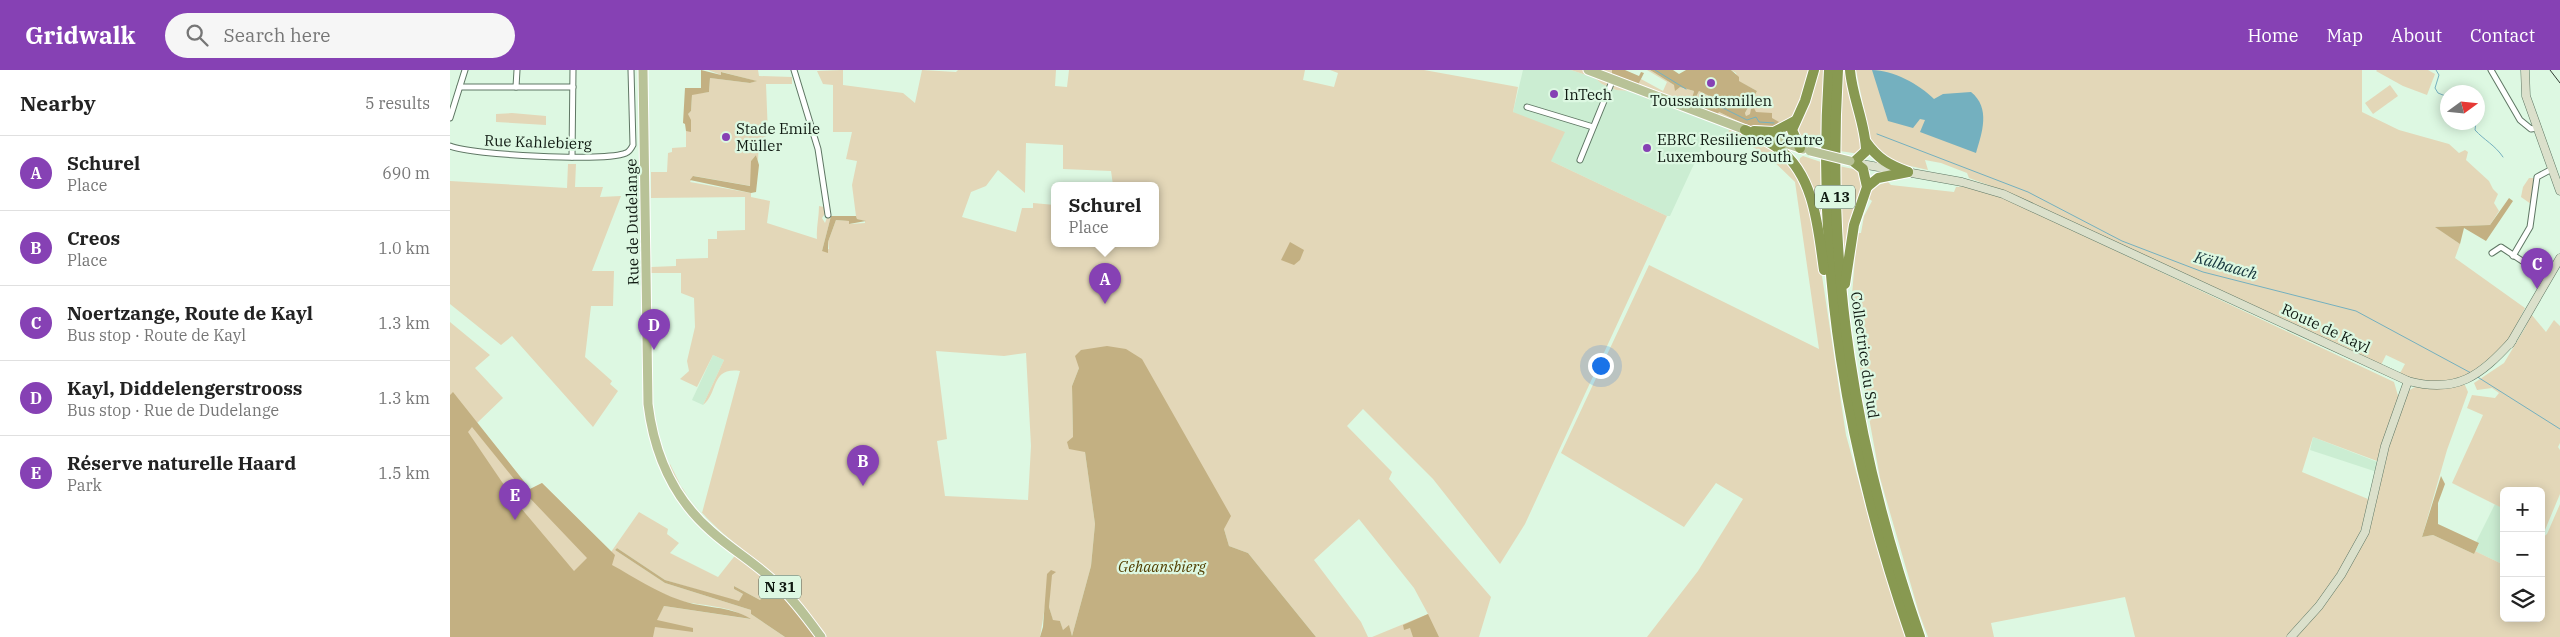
<!DOCTYPE html>
<meta charset="utf-8">
<style>
:root{--surface:#fff;--page:#f6f6f6;--text:#222;--muted:#767676;--line:#e0e0e0;--accent:#8641b4}
body{margin:0;font-family:"IBM Plex Serif",serif;background:var(--page);color:var(--text)}
.controls{position:absolute;right:15px;bottom:15px;display:grid;overflow:hidden;border-radius:8px;box-shadow:0 2px 12px #0003}
.controls button{width:45px;height:45px;display:grid;place-items:center;padding:0;border:0;border-bottom:1px solid var(--line);background:var(--surface);color:var(--text);font:25px sans-serif}
.compass{position:absolute;left:1990px;top:15px;width:45px;height:45px;border-radius:50%;background:var(--surface);box-shadow:0 2px 12px #0003;rotate:75deg}
.you{position:absolute;left:1150px;top:295px;width:18px;height:18px;margin:-12px;border:4px solid #fff;border-radius:50%;background:#1a73e8;box-shadow:0 0 0 8px #1a73e833}
.badge{display:grid;place-items:center;width:32px;height:32px;border-radius:50%;background:var(--accent);color:#fff;font-size:16px;font-weight:700}
.pin{position:absolute;translate:-50% -41px;filter:drop-shadow(0 1px 2px #0008)}
.pin::after{content:'';position:absolute;top:26px;width:18px;height:15px;background:inherit;clip-path:polygon(0 0,100% 0,50% 100%)}
.popup{position:absolute;left:601px;top:112px;width:108px;height:65px;box-sizing:border-box;display:grid;place-content:center;border-radius:8px;background:var(--surface);filter:drop-shadow(0 1px 4px #0005);font-size:16px;white-space:nowrap;color:var(--muted)}
.popup b{font-size:19px;color:var(--text)}
.popup::after{content:'';position:absolute;left:50%;top:100%;margin-left:-10px;border:10px solid transparent;border-top-color:var(--surface)}
.list{margin:0;padding:0;list-style:none}
h2{display:flex;justify-content:space-between;align-items:center;height:65px;margin:0;padding:0 20px;font-size:21px}
h2 small{font-size:16px;font-weight:400;color:var(--muted)}
.list li{display:grid;grid-template-columns:32px 1fr auto;gap:15px;align-items:center;box-sizing:border-box;height:75px;padding:0 20px;border-top:1px solid var(--line)}
.list b{display:block;font-size:19px;white-space:nowrap}
.list p{margin:0;font-size:16px;white-space:nowrap;color:var(--muted)}
.list em{font-size:16px;font-style:normal;color:var(--muted)}
.icon{flex:none;width:28px;height:28px;fill:none;stroke:currentColor;stroke-width:2;stroke-linecap:round;stroke-linejoin:round}
.map{position:relative;flex:none;width:2110px;height:567px;overflow:hidden}
header{display:flex;align-items:center;gap:30px;box-sizing:border-box;height:70px;padding:0 25px;background:var(--accent);color:#fff}
header strong{font-size:24px}
nav{display:flex;gap:28px;margin-inline-start:auto;font-size:18px}
.search{width:350px;height:45px;background:var(--page);display:flex;align-items:center;gap:12px;box-sizing:border-box;padding:0 18px;border-radius:28px;color:var(--muted);font-size:19px}
main{display:flex}
aside{flex:1;background:var(--surface)}
.map>svg:first-child{display:block}
</style>
<header>
<strong>Gridwalk</strong>
<div class="search"><svg class="icon" aria-label="search" viewBox="0 0 24 24"><circle cx="10" cy="10" r="6"/><path d="M15 15l6 6"/></svg>Search here</div>
<nav><a>Home</a><a>Map</a><a>About</a><a>Contact</a></nav>
</header>
<main>
<aside>
<h2>Nearby<small>5 results</small></h2>
<ul class="list">
<li><span class="badge">A</span><div><b>Schurel</b><p>Place</p></div><em>690 m</em></li>
<li><span class="badge">B</span><div><b>Creos</b><p>Place</p></div><em>1.0 km</em></li>
<li><span class="badge">C</span><div><b>Noertzange, Route de Kayl</b><p>Bus stop · Route de Kayl</p></div><em>1.3 km</em></li>
<li><span class="badge">D</span><div><b>Kayl, Diddelengerstrooss</b><p>Bus stop · Rue de Dudelange</p></div><em>1.3 km</em></li>
<li><span class="badge">E</span><div><b>Réserve naturelle Haard</b><p>Park</p></div><em>1.5 km</em></li>
</ul>
</aside>
<div class="map">
<svg width="2110" height="567" viewBox="0 0 2110 567">
<rect width="100%" height="100%" fill="#ddf8e2"/>
<g fill="#cbedd2">
<polygon points="1073,0 1121,0 1145,8 1152,14 1166,20 1179,21 1280,58 1274,73 1257,66 1220,146 1217,146 1101,91 1063,42"/>
<polygon points="263,285 274,290 253,335 242,330"/>
<polygon points="1863,367 1930,393 1927,402 1860,380"/>
<polygon points="2045,434 2054,439 2054,495 2025,481 2029,474 2026,472"/>
</g>
<g fill="#e3d7b8" fill-rule="evenodd">
<path d="M258,0H308L309,6L342,7V14H316L318,65L309,70L308,91L306,85L301,91V116L244,106L240,112L301,123V127L320,131L317,153L367,169C366,158 369,148 369,136L374,137L376,142L372,148L375,153L378,145L381,146L372,181L379,179L378,172L386,150L400,151V154L415,153V151L407,149L406,146L402,115L407,91L396,89L402,62H383V15L373,14L367,1L393,0V15L453,23L465,33L472,0L506,2L508,0H606L605,16L617,17L619,0H855L853,10L884,17L888,3L880,0H974L1068,17L1063,42L1115,62L1101,91L1217,146L1075,454L1050,494L983,409L913,339L897,356L942,402L939,409L1041,527L1029,567H922L978,544L964,518L909,449L864,490L911,552L918,567H866L798,483L779,476L774,459L629,298L622,316L623,367L635,382L645,454L641,496L622,566L619,556L613,561L610,551H603L599,537L601,500L590,567H366L323,516L310,530L284,516V519L293,524L289,532L215,510L167,478L165,480L215,513L301,540V544L335,567H0V252L40,285L25,298L53,328L27,353L80,419L92,413L161,482L189,442L218,459L217,464L229,473L220,483L268,507L291,478C260,454 238,431 219,396L220,394L233,420L252,443L290,301C260,297 269,323 253,335L274,290L263,285L247,317L230,309L239,301L237,291L245,257L244,228L231,223V203H201V197L226,196V189L258,188V169H267V161L295,160V127L201,128V102H217L218,83L222,82V78L236,77V61H240L238,44L241,41L242,24L259,22L260,8L300,13L306,11L272,2L271,5ZM576,73L613,75V99L661,101L663,115H705V173H605V135L583,133V138H572L566,162L512,147L521,122L536,116L548,100L575,123ZM486,281L554,286L576,283L581,376L578,430L495,426L487,371L497,369ZM209,522C217,525 226,530 235,532C257,536 281,536 300,549L214,536L206,550Z"/>
<path d="M1121,0H1162L1188,15L1191,9L1213,21L1217,12L1197,0H1200L1224,15L1244,21L1240,36L1269,42L1300,57L1305,55L1324,57L1300,44L1296,46L1295,43L1307,21L1288,11L1286,3L1281,0H1360C1355,15 1352,39 1340,50C1310,77 1212,34 1179,21L1166,20L1152,14L1145,8Z"/>
<polygon points="1366,0 1374,0 1371,77 1353,73 1346,63"/>
<polygon points="1393,0 1398,0 1414,74 1409,84 1390,81"/>
<polygon points="1406,0 1912,0 1912,42 1949,60 1999,74 2009,83 2015,80 2018,82 2016,90 2039,111 2043,119 2048,124 2044,133 2049,141 2040,155 1986,157 2010,174 2005,188 2075,238 2057,274 2016,307 1984,313 1964,311 1949,305 1955,294 1936,285 1931,295 1555,121 1519,108 1517,103 1491,93 1475,90 1478,100 1438,91 1421,73"/>
<polygon points="1927,0 1978,0 1985,4 1977,25 1953,16 1926,1"/>
<polygon points="1940,15 1948,26 1923,44 1915,33"/>
<polygon points="1249,21 1269,31 1265,40 1244,31"/>
<polygon points="62,43 96,46 96,55 46,52 46,44"/>
<polygon points="1280,58 1314,73 1341,94 1356,123 1366,166 1396,365 1428,482 1456,567 1197,567 1248,501 1293,429 1266,413 1234,457 1111,383 1199,195 1369,279 1345,112 1317,85 1278,63"/>
<polygon points="1353,86 1371,92 1372,149 1368,149 1349,93 1350,88"/>
<polygon points="118,94 126,94 125,117 153,117 150,127 171,126 142,201 164,201 163,236 141,236 135,287 162,311 160,314 168,321 143,357 62,266 51,275 0,234 0,111 117,118"/>
<polygon points="1389,96 1408,100 1415,112 1396,186 1392,186"/>
<polygon points="2079,108 2084,108 2081,134 2071,127 2073,117"/>
<path d="M1438,112L1441,115L1504,122L1506,117L1519,116L1554,128L1944,312L1949,329L1927,391L1863,367L1852,402L1918,429L1920,433C1906,484 1874,531 1836,567H1685L1675,527L1541,553L1544,567H1478L1469,543L1430,408L1407,282L1402,225L1407,163H1411L1414,146L1422,131L1417,127L1425,116Z"/>
<polygon points="2081,244 2096,262 2104,250 2110,256 2110,373 2108,377 2110,380 2110,424 2095,460 2091,457 2091,421 2054,421 2054,439 2002,413 2033,345 2017,338 2022,325 2045,328 2049,323 2042,318 2027,320 2024,313 2054,293 2075,258"/>
<polygon points="2011,314 2015,315 2018,322 1997,380 1972,467 1983,465 2024,484 2025,481 2054,495 2054,548 2091,548 2091,469 2097,464 2110,434 2110,567 1845,567 1917,463 1923,446 1936,381 1958,321 1965,317 1987,318"/>
</g>
<g fill="#c3b082" fill-rule="evenodd">
<polygon points="251,0 271,5 271,2 307,11 300,13 260,8 259,22 242,25 241,41 238,44 241,50 241,62 236,61 235,54 233,53 235,18 251,18"/>
<polygon points="1162,0 1175,0 1189,6 1191,2 1194,3 1188,15 1162,5"/>
<path d="M1200,0H1223L1229,4L1236,0H1281L1289,7V11L1307,21L1295,43L1296,46L1300,44L1301,39L1304,38L1306,42L1322,43V48L1329,52L1324,57L1305,55L1300,57L1269,42L1266,46L1240,36L1244,21L1230,17L1225,21L1224,15ZM1249,21L1269,31L1266,39L1244,31Z"/>
<polygon points="306,85 309,95 306,122 301,123 240,110 243,106 300,116 301,91"/>
<polygon points="2059,128 2063,131 2036,171 2014,158 2010,174 1985,157 2040,155"/>
<polygon points="381,146 406,146 407,149 416,151 399,154 399,151 386,150 378,172 378,183 372,181"/>
<polygon points="840,172 854,180 850,190 844,195 831,190"/>
<polygon points="657,276 676,279 692,289 781,446 774,459 779,476 798,483 866,567 590,567 593,557 597,504 601,500 606,502 602,505 599,537 603,550 610,551 613,560 619,555 622,566 641,496 645,454 635,382 619,379 617,372 623,367 622,316 629,298 625,286 631,280"/>
<path d="M3,322L80,419L92,413L165,485L162,495C184,507 206,522 230,530C254,539 279,535 301,549L214,536L207,550L243,558V562L205,557L203,567H0V325ZM22,357L77,425L137,488L124,501L65,431L18,362Z"/>
<polygon points="1991,406 1995,414 1988,433 1988,454 2029,473 2024,484 1983,465 1972,467"/>
<polygon points="167,478 215,510 289,531 293,524 284,519 284,516 310,530 323,516 334,526 366,567 335,567 301,544 301,540 215,513 165,480"/>
<polygon points="978,544 989,567 963,567 960,558 954,560 953,555"/>
</g>
<path fill="#74b0bf" d="M1422,0C1443,0 1469,14 1484,29L1493,24L1521,22C1541,38 1532,63 1526,83L1470,62L1475,50L1470,49L1463,58L1438,51Z"/>
<g fill="none" stroke-linecap="round" stroke-linejoin="round">
<g stroke="#74b0bf" stroke-width="1">
<polyline points="1205,0 1236,19"/>
<polyline points="1986,0 1989,5 1985,18 1988,23 1998,27"/>
<polyline points="2028,30 2031,32 2028,49"/>
<polyline points="1271,37 1297,50 1306,47 1309,52 1324,53"/>
<path d="M2026,52L2025,60C2034,70 2045,75 2053,87"/>
<polyline points="1427,64 1578,122 1672,171 1753,202 1906,241 2021,303"/>
<polyline points="2026,306 2110,359"/>
</g>
<defs>
<g id="minor">
<polyline points="344,0 368,79 378,145"/>
<polyline points="2041,0 2070,50 2081,59 2087,58"/>
<polyline points="10,17 123,17"/>
<polyline points="66,17 67,0"/>
<polyline points="1077,37 1143,57"/>
<polyline points="0,48 15,0"/>
<path d="M0,76C21,85 156,92 176,83C179,82 181,79 183,75L181,0"/>
<polyline points="122,87 123,0"/>
<polyline points="1130,90 1163,9"/>
<polyline points="2042,183 2051,177 2098,208"/>
<polyline points="2063,186 2080,157 2087,107 2102,99"/>
</g>
<g id="secondary">
<polyline points="2075,0 2076,26 2110,121"/>
<path d="M1406,93L1512,112L1553,124L1958,311C2007,324 2030,306 2062,271"/>
<polyline points="2060,274 2110,188"/>
<polyline points="1841,567 1869,536 1891,505 1915,462 1935,376 1958,311"/>
</g>
<g id="primary">
<path d="M193,0L198,334C204,383 223,428 261,461C282,480 307,494 327,514C344,530 357,548 371,567"/>
<polyline points="1138,0 1301,62"/>
<polyline points="1313,66 1353,79"/>
</g>
<g id="motorway">
<path d="M1379,0C1366,199 1396,379 1461,567"/>
<path d="M1388,0C1376,202 1404,376 1470,567"/>
<path d="M1295,60C1307,66 1319,71 1329,79C1365,106 1368,159 1374,200"/>
<polyline points="1304,61 1324,62 1345,51"/>
<path d="M1416,72C1428,89 1439,95 1458,102"/>
<polyline points="1350,78 1342,60 1355,31 1364,0"/>
<polyline points="1417,117 1428,108 1458,102"/>
<path d="M1395,214L1404,155L1417,117L1413,99L1404,92L1416,81C1416,55 1402,27 1400,0"/>
</g>
</defs>
<use href="#minor" stroke="#5f7764" stroke-width="7"/>
<use href="#secondary" stroke="#5f7764" stroke-width="9"/>
<use href="#primary" stroke="#fff" stroke-width="11"/>
<use href="#motorway" stroke="#fff" stroke-width="12"/>
<use href="#minor" stroke="#fff" stroke-width="5"/>
<use href="#secondary" stroke="#dbe0cb" stroke-width="8"/>
<use href="#primary" stroke="#b8c297" stroke-width="9"/>
<use href="#motorway" stroke="#889951" stroke-width="10"/>
<polyline stroke="#2f3b31" stroke-width="1" points="2100,0 2110,13"/>
<defs>
<polyline id="primary-bridge" points="1360,81 1400,91"/>
</defs>
<use href="#primary-bridge" stroke="#fff" stroke-width="11" stroke-linecap="butt"/>
<use href="#primary-bridge" stroke="#b8c297" stroke-width="9"/>
</g>
<g fill="#8641b4" stroke="#ddf8e2" stroke-width="2">
<circle cx="1261" cy="13" r="5"/>
<circle cx="1104" cy="24" r="5"/>
<circle cx="276" cy="67" r="5"/>
<circle cx="1197" cy="78" r="5"/>
</g>
<g text-anchor="middle" dominant-baseline="central" stroke-width="4.5" stroke-linejoin="round" paint-order="stroke">
<g fill="#ddf8e2" stroke="#4e5d50" stroke-width="1">
<rect x="1365" y="115.5" width="40" height="23" rx="4"/>
<rect x="309" y="505.5" width="42" height="23" rx="4"/>
</g>
<g font-size="14" font-weight="bold" fill="#101a12">
<text x="1385" y="127">A 13</text>
<text x="330" y="517">N 31</text>
</g>
<g font-size="15" fill="#101a12" stroke="#ddf8e2" text-anchor="start">
<text x="1114" y="24">InTech</text>
<text x="1261" y="30" text-anchor="middle">Toussaintsmillen</text>
<text x="286" y="58">Stade Emile<tspan x="286" dy="17">Müller</tspan></text>
<text x="1207" y="69">EBRC Resilience Centre<tspan x="1207" dy="17">Luxembourg South</tspan></text>
</g>
<g font-size="15" fill="#101a12" stroke="#ddf8e2">
<text transform="translate(88 72) rotate(2)">Rue Kahlebierg</text>
<text transform="translate(182 152) rotate(-91)">Rue de Dudelange</text>
<text transform="translate(1876 258) rotate(25)">Route de Kayl</text>
<text transform="translate(1415 285) rotate(82)">Collectrice du Sud</text>
</g>
<g font-size="15" font-style="italic" fill="#523e00" stroke="#ddf8e2">
<text x="712" y="496">Gehaansbierg</text>
</g>
<g font-size="16" font-style="italic" fill="#15343b" stroke="#ddf8e2">
<text transform="translate(1776 195) rotate(16)">Kälbaach</text>
</g>
</g>
</svg>
<div class="controls">
<button>+</button>
<button>−</button>
<button><svg class="icon" aria-label="layers" viewBox="0 0 24 24"><path d="M12 4l9 5-9 5-9-5zM3 14l9 5 9-5"/></svg></button>
</div>
<svg class="compass" viewBox="-18 -18 36 36"><path d="M0-13l5 13h-10z" fill="#e53935"/><path d="M0 13l5-13h-10z" fill="#767676"/></svg>
<div class="you"></div>
<div class="pin badge" style="left:655px;top:234px">A</div>
<div class="popup"><b>Schurel</b>Place</div>
<div class="pin badge" style="left:413px;top:416px">B</div>
<div class="pin badge" style="left:2087px;top:219px">C</div>
<div class="pin badge" style="left:204px;top:280px">D</div>
<div class="pin badge" style="left:65px;top:450px">E</div>
</div>
</main>
